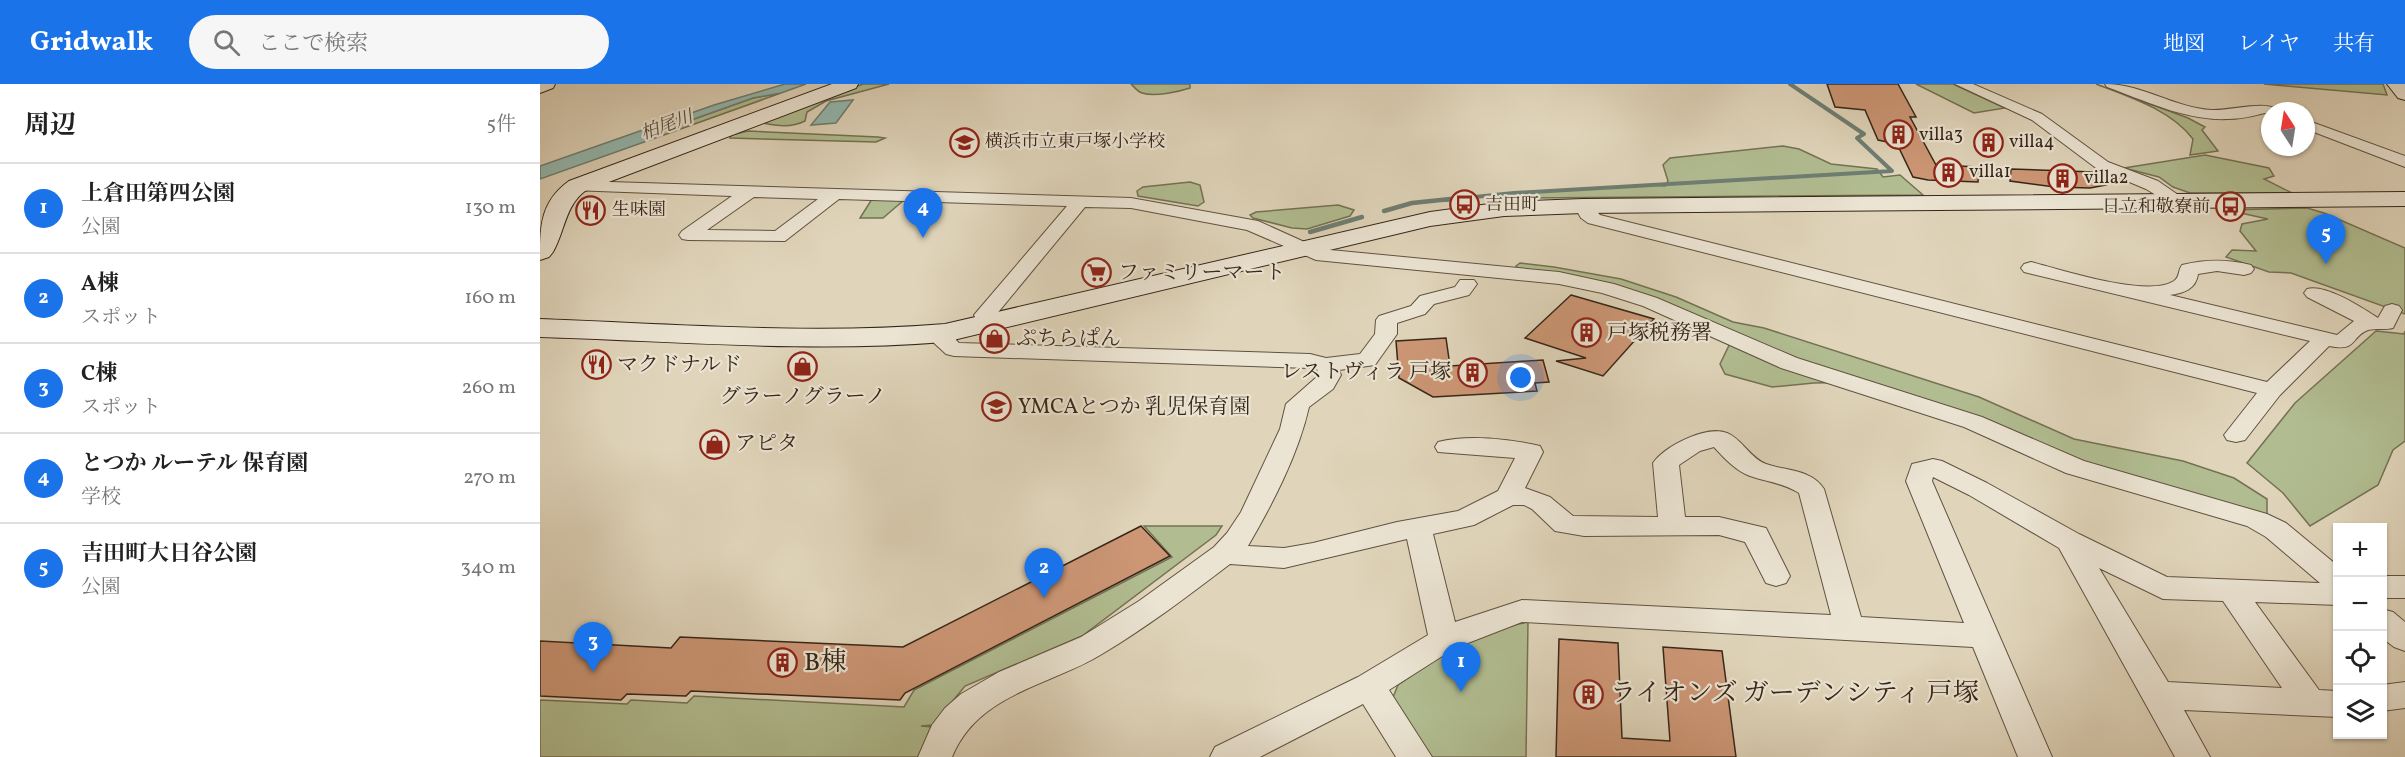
<!DOCTYPE html>
<html lang="ja">
<meta charset="utf-8">
<style>
:root{--surface:#fff;--page:#f6f6f6;--text:#222;--muted:#767676;--line:#e0e0e0;--accent:#1a73e8}
body{margin:0;font-family:Vollkorn,"Noto Serif JP",serif;background:var(--page);color:var(--text)}
.controls{position:absolute;right:18px;bottom:18px;display:grid;overflow:hidden;border-radius:0px;box-shadow:0 2px 4px #0004}
.controls button{width:54px;height:54px;display:grid;place-items:center;padding:0;border:0;border-bottom:2px solid var(--line);background:var(--surface);color:var(--text);font:30px sans-serif}
.compass{position:absolute;left:1721px;top:18px;width:54px;height:54px;border-radius:50%;background:var(--surface);box-shadow:0 2px 4px #0004;rotate:348deg}
.you{position:absolute;left:981px;top:294px;width:21px;height:21px;margin:-15px;border:4px solid #fff;border-radius:50%;background:#1a73e8;box-shadow:0 0 0 9px #1a73e833}
.badge{display:grid;place-items:center;width:39px;height:39px;border-radius:50%;background:var(--accent);color:#fff;font-size:20px;font-weight:700}
.pin{position:absolute;translate:-50% -50px;filter:drop-shadow(0 2px 3px #0008)}
.pin::after{content:'';position:absolute;top:32px;width:21px;height:18px;background:inherit;clip-path:polygon(0 0,100% 0,50% 100%)}
.list{margin:0;padding:0;list-style:none}
h2{display:flex;justify-content:space-between;align-items:center;height:78px;margin:0;padding:0 24px;font-size:26px}
h2 small{font-size:20px;font-weight:400;color:var(--muted)}
.list li{display:grid;grid-template-columns:39px 1fr auto;gap:18px;align-items:center;box-sizing:border-box;height:90px;padding:0 24px;border-top:2px solid var(--line)}
.list b{display:block;font-size:22px;white-space:nowrap}
.list p{margin:0;font-size:20px;white-space:nowrap;color:var(--muted)}
.list em{font-size:20px;font-style:normal;color:var(--muted)}
.icon{flex:none;width:33px;height:33px;fill:none;stroke:currentColor;stroke-width:2;stroke-linecap:round;stroke-linejoin:round}
.map{position:relative;flex:none;width:1865px;height:673px;overflow:hidden}
header{display:flex;align-items:center;gap:36px;box-sizing:border-box;height:84px;padding:0 30px;background:var(--accent);color:#fff}
header strong{font-size:28px}
nav{display:flex;gap:33px;margin-inline-start:auto;font-size:21px}
.search{width:420px;height:54px;background:var(--page);display:flex;align-items:center;gap:15px;box-sizing:border-box;padding:0 21px;border-radius:33px;color:var(--muted);font-size:22px}
main{display:flex}
aside{flex:1;background:var(--surface)}
.map>svg:first-child{display:block}
</style>
<header>
<strong>Gridwalk</strong>
<div class="search"><svg class="icon" aria-label="search" viewBox="0 0 24 24"><circle cx="10" cy="10" r="6"/><path d="M15 15l6 6"/></svg>ここで検索</div>
<nav><a>地図</a><a>レイヤ</a><a>共有</a></nav>
</header>
<main>
<aside>
<h2>周辺<small>5件</small></h2>
<ul class="list">
<li><span class="badge">1</span><div><b>上倉田第四公園</b><p>公園</p></div><em>130 m</em></li>
<li><span class="badge">2</span><div><b>A棟</b><p>スポット</p></div><em>160 m</em></li>
<li><span class="badge">3</span><div><b>C棟</b><p>スポット</p></div><em>260 m</em></li>
<li><span class="badge">4</span><div><b>とつか ルーテル 保育園</b><p>学校</p></div><em>270 m</em></li>
<li><span class="badge">5</span><div><b>吉田町大日谷公園</b><p>公園</p></div><em>340 m</em></li>
</ul>
</aside>
<div class="map">
<svg width="1865" height="673" viewBox="0 0 1865 673">
<rect width="100%" height="100%" fill="#e0d5bb"/>
<filter id="stains"><feTurbulence type="fractalNoise" baseFrequency=".00333" numOctaves="4"/><feColorMatrix values="0 0 0 0 .2 0 0 0 0 .09 0 0 0 0 .02 0 0 0 .5 -.17"/></filter>
<radialGradient id="worn" r=".72"><stop offset=".6" stop-color="#630" stop-opacity="0"/><stop offset="1" stop-color="#630" stop-opacity=".3"/></radialGradient>
<g fill="#b1bd91" stroke="#747254" stroke-width="1.5">
<path d="M323,0H349L286,17L267,28L265,37C251,44 237,42 223,39Z"/>
<path d="M591,0H650V4C638,8 615,13 602,9C598,8 594,3 591,0Z"/>
<polygon points="1376,0 1413,0 1465,24 1434,29"/>
<path d="M1556,0L1648,34L1665,43L1662,46L1678,67L1650,71L1653,55C1631,26 1590,13 1556,0Z"/>
<polygon points="1724,0 1843,0 1847,11"/>
<polygon points="241,9 121,52 120,49 126,45 213,14"/>
<polygon points="208,47 338,53 345,54 336,58 190,54 191,51"/>
<polygon points="1243,62 1259,65 1291,80 1337,85 1343,93 1360,91 1383,111 967,114 953,111 1114,101 1125,102 1128,97 1123,81 1130,74"/>
<polygon points="1665,71 1729,84 1734,92 1724,95 1752,109 1650,109 1633,103 1619,93 1584,84"/>
<polygon points="650,98 660,101 664,118 658,122 598,112 597,107 603,103"/>
<polygon points="332,115 364,116 343,134 320,134"/>
<polygon points="798,121 814,126 810,132 767,145 752,144 713,134 710,131 716,128"/>
<polygon points="1767,124 1784,129 1865,164 1865,230 1751,189 1729,188 1686,173 1692,166 1716,167 1700,147 1702,140 1728,135 1687,126"/>
<polygon points="980,179 1014,183 1081,195 1136,213 1193,238 1224,244 1439,313 1534,355 1643,377 1694,394 1727,415 1727,431 1545,379 1328,298 1274,299 1232,303 1185,290 1180,280 1194,251 1170,239 978,184 976,182"/>
<polygon points="1836,247 1864,250 1865,247 1865,357 1853,366 1838,401 1770,442 1743,409 1707,379 1755,319"/>
<polygon points="604,442 682,442 676,451 542,552 425,602 393,641 381,642 393,643 382,673 0,673 0,616 87,620 91,616 147,619 154,612 364,623 374,606 632,473"/>
<polygon points="988,538 986,673 888,673 852,616 858,601 913,564 964,543"/>
</g>
<g fill="#94b9b0" stroke="#6e7e73" stroke-width="1.5">
<polygon points="245,0 266,0 241,9 213,14 126,45 120,49 121,52 0,95 0,82 174,21"/>
<polygon points="313,16 296,39 271,41 290,18"/>
</g>
<g fill="none" stroke-linecap="round" stroke-linejoin="round">
<polyline stroke="#6e7e73" stroke-width="4" points="905,116 974,109 1352,87 1317,54 1324,50 1250,0"/>
<g stroke="#6e7e73" stroke-width="4.5">
<polyline points="844,127 872,119 920,114"/>
<polyline points="770,148 822,133"/>
</g>
</g>
<g fill="#cd9776" stroke="#362618" stroke-width="1.5">
<polygon points="1287,0 1358,0 1376,33 1370,33 1396,81 1439,83 1438,98 1388,96 1373,93 1357,60 1338,56 1325,26 1295,23"/>
<polygon points="1471,85 1554,88 1566,101 1550,104 1515,103 1470,97"/>
<polygon points="1031,211 1114,235 1063,292 1016,277 1046,274 985,254"/>
<polygon points="906,254 910,282 1003,276 1009,298 995,299 997,307 893,313 859,294 856,257"/>
<polygon points="601,442 630,472 365,609 360,616 151,607 146,612 87,610 81,616 0,612 0,557 131,564 140,553 363,563"/>
<polygon points="1019,555 1078,559 1082,654 1130,657 1123,563 1182,567 1196,673 1016,673"/>
</g>
<g fill="none" stroke-linecap="round" stroke-linejoin="round">
<defs>
<g id="street">
<polygon points="1415,0 1433,0 1502,30 1568,78 1618,97 1647,117 1644,121 1632,121 1606,105 1556,84 1492,36"/>
<path d="M1565,0C1603,0 1634,24 1672,26C1689,27 1729,15 1739,27H1730V31L1725,29C1713,32 1701,35 1688,35C1646,37 1606,17 1567,3Z"/>
<polygon points="1766,36 1865,72 1865,83 1766,45"/>
<path d="M37,97L591,114L718,137L780,165L1019,188L1074,200L1117,214L1257,274L1442,333L1544,377L1727,430L1746,439L1798,482V521L1715,518L1779,606L1798,607V633L1644,626L1670,673H1635L1519,464L1429,411L1393,393L1392,397L1512,673H1478L1433,563L982,538L915,564L849,606L892,673H856L823,620L720,673H670L675,663L818,593L888,551L867,455L744,484L690,480C648,512 607,543 562,570C510,602 438,609 412,673H378L392,641L405,624L421,610L459,588L541,553L599,517L674,463L687,449L701,428L740,345L746,320L779,291L777,285L770,284L414,272L406,270L394,259V249L397,244L405,243L413,244L416,249V256L419,259L770,270L786,274L820,270L835,250L836,236L839,232L871,222L880,212L915,203L920,196H934L937,200L929,211L894,220L885,230L857,239V250L835,281L799,286L801,291L793,305L769,323C758,371 733,419 708,462L744,464L773,459L857,438L918,427L958,407L975,374L898,368L895,363L898,358C928,350 970,355 1000,362L1003,368L985,404L1010,413L1033,432L1118,433L1113,379C1125,362 1166,341 1187,349C1202,355 1210,374 1226,380C1246,387 1271,385 1284,405L1321,533L1424,539L1366,397L1372,380L1393,375L1402,377L1447,399L1539,450L1627,493L1780,499L1726,453L1707,442L1526,389L1424,343L1241,284L1103,222L1062,209L1019,200L776,176L707,146L591,124L545,123L455,232L458,241L454,245L447,247L440,245L434,231L527,122L299,115L245,157L148,156L142,155L139,151L142,147L192,112L31,106L29,102L31,98ZM214,113L278,115L235,147L167,146ZM1174,363C1184,374 1196,387 1210,392C1228,398 1243,399 1259,409L1291,531L982,516L915,538L893,450L934,441L973,421H984L992,425L1015,447L1044,452L1179,451L1205,458L1226,499L1236,502L1246,499L1250,492L1226,444L1179,433H1145L1139,381L1160,367ZM1559,484L1623,515L1683,517L1742,604L1628,598Z"/>
<path d="M1043,117L1049,118L1060,131L1727,298L1770,257L1484,188L1481,184L1484,180L1491,178C1523,186 1607,214 1634,197C1640,193 1638,186 1642,181C1666,175 1687,175 1711,181L1714,185L1711,189L1704,191L1677,187L1658,190C1656,205 1644,209 1630,211L1797,251L1814,237L1767,213L1764,209L1767,205C1786,200 1821,223 1838,234L1845,222L1852,220L1859,222L1862,226L1853,244C1846,246 1836,244 1828,246C1810,253 1818,268 1789,262L1740,311L1705,356L1696,358L1687,356L1684,351L1717,309L1048,139L1041,134L1034,122L1037,118Z"/>
<rect x="1842" y="492" width="23" height="22"/>
<polygon points="1842,525 1853,528 1865,538 1865,567 1854,563 1842,554"/>
<polygon points="1865,598 1865,624 1842,627 1842,601"/>
</g>
<g id="secondary">
<polygon points="0,0 15,0 13,4 0,9"/>
<path d="M292,0H318L316,4L45,107C25,122 25,147 13,168L9,173L0,176C0,143 0,118 29,97Z"/>
<polygon points="1847,0 1865,0 1865,16 1858,14"/>
<path d="M1865,108V122L1043,129L964,132L890,142L405,258C271,269 134,257 0,253V235C134,240 271,251 405,240L890,128L964,118L1043,115Z"/>
</g>
</defs>
<use href="#street" stroke="#605241" stroke-width="2"/>
<use href="#secondary" stroke="#362618" stroke-width="2"/>
<use href="#street" fill="#ebe4d3" fill-rule="evenodd"/>
<use href="#secondary" fill="#ebe4d3" fill-rule="evenodd"/>
</g>
<defs>
<symbol id="building-ring" viewBox="-11 -11 22 22"><circle r="9.5" fill="#ebe4d3" stroke="#8f2418" stroke-width="1.5"/><path d="M-4-6H4V6H1V3H-1V6H-4ZM-2.5-4.3h1.7v1.8h-1.7ZM.8-4.3h1.7v1.8H.8ZM-2.5-1h1.7V.8h-1.7ZM.8-1h1.7V.8H.8Z" fill="#8f2418"/></symbol>
<symbol id="school-ring" viewBox="-11 -11 22 22"><circle r="9.5" fill="#ebe4d3" stroke="#8f2418" stroke-width="1.5"/><path d="M0-5L7-2L0 1L-7-2ZM-4 1L0 2.5L4 1V4Q0 6-4 4Z" fill="#8f2418"/></symbol>
<symbol id="bus-ring" viewBox="-11 -11 22 22"><circle r="9.5" fill="#ebe4d3" stroke="#8f2418" stroke-width="1.5"/><path d="M-5-6H5V4H4V6H2V4H-2V6H-4V4H-5ZM-3.5-4V0h7V-4ZM-3.5 1.2v1.5H-2V1.2ZM2 1.2v1.5H3.5V1.2Z" fill="#8f2418"/></symbol>
<symbol id="restaurant-ring" viewBox="-11 -11 22 22"><circle r="9.5" fill="#ebe4d3" stroke="#8f2418" stroke-width="1.5"/><path d="M-5-6h1v4h1v-4h1v4h1v-4h1v5L-1.5 .5V6h-2V.5L-5-1ZM5-6V6H3V1.5H1.5Q1.5-4 5-6Z" fill="#8f2418"/></symbol>
<symbol id="supermarket-ring" viewBox="-11 -11 22 22"><circle r="9.5" fill="#ebe4d3" stroke="#8f2418" stroke-width="1.5"/><path d="M-6-5.5h2.5l.6 2H6L4.5 2H-2.5L-4.4-4H-6ZM-1.5 3.2a1.3 1.3 0 1 0 .1 0ZM3 3.2a1.3 1.3 0 1 0 .1 0Z" fill="#8f2418"/></symbol>
<symbol id="shop-ring" viewBox="-11 -11 22 22"><circle r="9.5" fill="#ebe4d3" stroke="#8f2418" stroke-width="1.5"/><path d="M-5-2.5h2.3a2.7 3.5 0 0 1 5.4 0H5L5.5 6h-11ZM-1.5-2.5h3a1.5 2.3 0 0 0-3 0Z" fill="#8f2418"/></symbol>
</defs>
<g fill-rule="evenodd">
<use href="#building-ring" x="1342" y="34" width="33" height="33"/>
<use href="#school-ring" x="408" y="42" width="33" height="33"/>
<use href="#building-ring" x="1432" y="42" width="33" height="33"/>
<use href="#building-ring" x="1392" y="72" width="33" height="33"/>
<use href="#building-ring" x="1506" y="78" width="33" height="33"/>
<use href="#bus-ring" x="908" y="104" width="33" height="33"/>
<use href="#bus-ring" x="1674" y="106" width="33" height="33"/>
<use href="#restaurant-ring" x="34" y="110" width="33" height="33"/>
<use href="#supermarket-ring" x="540" y="172" width="33" height="33"/>
<use href="#building-ring" x="1030" y="232" width="33" height="33"/>
<use href="#shop-ring" x="438" y="238" width="33" height="33"/>
<use href="#restaurant-ring" x="40" y="264" width="33" height="33"/>
<use href="#shop-ring" x="246" y="266" width="33" height="33"/>
<use href="#building-ring" x="916" y="272" width="33" height="33"/>
<use href="#school-ring" x="440" y="306" width="33" height="33"/>
<use href="#shop-ring" x="158" y="344" width="33" height="33"/>
<use href="#building-ring" x="226" y="562" width="33" height="33"/>
<use href="#building-ring" x="1032" y="594" width="33" height="33"/>
</g>
<g text-anchor="middle" dominant-baseline="central" stroke-width="4.5" stroke-linejoin="round" paint-order="stroke">
<g font-size="18" font-style="italic" fill="#4e4b3e" stroke="#ebe4d3">
<text transform="translate(127 42) rotate(-20)">柏尾川</text>
</g>
<g font-size="18" fill="#362618" stroke="#ebe4d3" text-anchor="start">
<text x="1379" y="51">villa3</text>
<text x="445" y="58">横浜市立東戸塚小学校</text>
<text x="1469" y="58">villa4</text>
<text x="1429" y="88">villa1</text>
<text x="1544" y="94">villa2</text>
<text x="945" y="121">吉田町</text>
<text x="1670" y="123" text-anchor="end">日立和敬寮前</text>
<text x="72" y="126">生味園</text>
</g>
<g font-size="21" fill="#362618" stroke="#ebe4d3" text-anchor="start">
<text x="578" y="189">ファミリーマート</text>
<text x="1067" y="249">戸塚税務署</text>
<text x="476" y="255">ぷちらぱん</text>
<text x="77" y="281">マクドナルド</text>
<text x="911" y="288" text-anchor="end">レストヴィラ 戸塚</text>
<text x="263" y="313" text-anchor="middle">グラーノグラーノ</text>
<text x="478" y="323">YMCAとつか 乳児保育園</text>
<text x="195" y="360">アピタ</text>
</g>
<g font-size="26" fill="#362618" stroke="#ebe4d3" text-anchor="start">
<text x="264" y="579">B棟</text>
<text x="1070" y="610">ライオンズ ガーデンシティ 戸塚</text>
</g>
</g>
<rect width="100%" height="100%" filter="url(#stains)"/>
<rect width="100%" height="100%" fill="url(#worn)"/>
</svg>
<div class="controls">
<button>+</button>
<button>−</button>
<button><svg class="icon" aria-label="locate" viewBox="0 0 24 24"><circle cx="12" cy="12" r="6"/><path d="M12 2v4M12 18v4M2 12h4M18 12h4"/></svg></button>
<button><svg class="icon" aria-label="layers" viewBox="0 0 24 24"><path d="M12 4l9 5-9 5-9-5zM3 14l9 5 9-5"/></svg></button>
</div>
<svg class="compass" viewBox="-18 -18 36 36"><path d="M0-13l5 13h-10z" fill="#e53935"/><path d="M0 13l5-13h-10z" fill="#767676"/></svg>
<div class="you"></div>
<div class="pin badge" style="left:921px;top:608px">1</div>
<div class="pin badge" style="left:504px;top:514px">2</div>
<div class="pin badge" style="left:53px;top:588px">3</div>
<div class="pin badge" style="left:383px;top:154px">4</div>
<div class="pin badge" style="left:1786px;top:180px">5</div>
</div>
</main>
